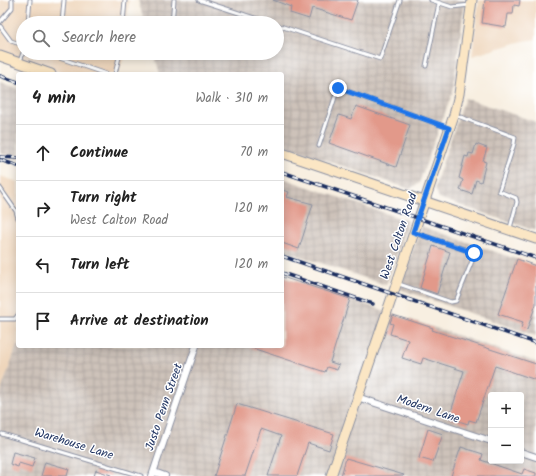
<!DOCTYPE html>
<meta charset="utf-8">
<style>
:root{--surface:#fff;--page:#f6f6f6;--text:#222;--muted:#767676;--line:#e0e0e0}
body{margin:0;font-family:Kalam,sans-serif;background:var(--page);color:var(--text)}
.controls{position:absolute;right:12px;bottom:12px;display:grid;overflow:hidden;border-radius:4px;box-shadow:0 2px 10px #0003}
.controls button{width:36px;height:36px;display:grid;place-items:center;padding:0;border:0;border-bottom:1px solid var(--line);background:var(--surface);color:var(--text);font:20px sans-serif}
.stop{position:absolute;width:12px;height:12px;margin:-9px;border:3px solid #1a73e8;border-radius:50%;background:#fff}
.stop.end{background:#1a73e8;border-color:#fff;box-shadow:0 1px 4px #0008}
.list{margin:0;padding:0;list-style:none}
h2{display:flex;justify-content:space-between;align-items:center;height:52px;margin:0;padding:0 16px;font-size:17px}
h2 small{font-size:13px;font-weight:400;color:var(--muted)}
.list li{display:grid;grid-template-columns:26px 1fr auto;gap:12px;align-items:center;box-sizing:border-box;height:56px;padding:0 16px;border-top:1px solid var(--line)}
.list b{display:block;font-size:15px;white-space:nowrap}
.list p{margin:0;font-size:13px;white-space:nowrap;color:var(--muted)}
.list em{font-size:13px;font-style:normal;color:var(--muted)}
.icon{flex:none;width:22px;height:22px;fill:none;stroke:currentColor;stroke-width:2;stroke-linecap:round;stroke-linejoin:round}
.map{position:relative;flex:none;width:536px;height:476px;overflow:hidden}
.search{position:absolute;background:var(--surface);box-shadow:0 2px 10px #0003;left:16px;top:16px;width:268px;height:44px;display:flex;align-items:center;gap:10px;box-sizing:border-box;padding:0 14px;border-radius:22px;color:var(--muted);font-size:15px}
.panel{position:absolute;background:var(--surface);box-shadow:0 2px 10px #0003;left:16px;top:72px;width:268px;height:276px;border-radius:4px}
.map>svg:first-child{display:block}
</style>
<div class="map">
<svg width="536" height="476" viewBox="0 0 536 476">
<defs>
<pattern id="industrial-grid" width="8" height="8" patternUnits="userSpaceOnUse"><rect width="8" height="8" fill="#cdc2b9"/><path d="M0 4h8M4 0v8" fill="none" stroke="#afa7a1"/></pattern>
</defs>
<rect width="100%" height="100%" fill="#fff"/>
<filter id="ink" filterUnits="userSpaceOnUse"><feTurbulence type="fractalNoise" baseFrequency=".025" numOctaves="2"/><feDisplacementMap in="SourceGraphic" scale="8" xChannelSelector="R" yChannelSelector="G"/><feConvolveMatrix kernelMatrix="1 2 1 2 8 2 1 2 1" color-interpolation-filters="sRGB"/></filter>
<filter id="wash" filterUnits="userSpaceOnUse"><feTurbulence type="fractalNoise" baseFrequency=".012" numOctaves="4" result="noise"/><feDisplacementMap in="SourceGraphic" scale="16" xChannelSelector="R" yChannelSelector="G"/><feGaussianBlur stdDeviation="0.9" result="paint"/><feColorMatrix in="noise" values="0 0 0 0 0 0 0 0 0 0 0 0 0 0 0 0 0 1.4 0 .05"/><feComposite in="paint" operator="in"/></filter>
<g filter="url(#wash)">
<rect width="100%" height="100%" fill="#f8efe1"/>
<g fill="#efd6bb">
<polygon points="0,0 129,0 127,23 23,23 23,53 125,53 118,74 66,74 0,51"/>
<polygon points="479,0 536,0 536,39 519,42 472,56"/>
<polygon points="0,176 18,182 18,342 0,394"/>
</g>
<g fill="url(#industrial-grid)" fill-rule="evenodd">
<polygon points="138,0 465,0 453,91 419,183 410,189 282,145 282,74 160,74 154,53 277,53 277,23 145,23"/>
<polygon points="0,82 18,89 18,159 0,153"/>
<polygon points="465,98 536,122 536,231 439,198 435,188 437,179"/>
<polygon points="282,178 408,221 386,285 282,250"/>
<polygon points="421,226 536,266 536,336 400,289"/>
<path d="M282,276L536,362V476H0V394L18,342V346H282ZM491,395H521V461H491Z"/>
</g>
<g id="blocks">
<g fill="#e2998a">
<polygon points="273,0 358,0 351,20 312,8 309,19 290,13 291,7"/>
<polygon points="485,0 520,0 519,6 514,5 513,14 508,14 506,27 482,23"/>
<polygon points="356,106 410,125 396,167 329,143 339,115 351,119"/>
<polygon points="476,144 487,148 483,161 486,162 481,182 476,180 472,194 460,190 463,180 459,178 465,156 468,157 469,153 473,154"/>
<polygon points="282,190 289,192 287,197 313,204 299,249 282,243"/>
<polygon points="433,246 450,252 437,294 420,288"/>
<polygon points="517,259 536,266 536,304 527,330 521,328 523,322 498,314"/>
<polygon points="282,277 350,299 330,362 339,365 337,370 327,367 325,372 249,347 282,346"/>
<polygon points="393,315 433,328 432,330 536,364 536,380 495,366 476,422 469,420 468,424 449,418 464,371 423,358 421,364 402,358 408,340 390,334 393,324 390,323"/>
<polygon points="237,404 334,434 329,450 308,443 297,476 268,476 281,436 261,429 245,476 214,476"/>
<polygon points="428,429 443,434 433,462 419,458"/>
<polygon points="461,447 483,454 481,460 522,474 524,469 536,473 536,476 451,476"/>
<polygon points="13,452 35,458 32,467 19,463 18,467 10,464"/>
<polygon points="346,458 404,475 403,476 341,476"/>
<polygon points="45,462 69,469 67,476 41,476"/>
<polygon points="96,470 111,475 110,476 94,476"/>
</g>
</g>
</g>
<g filter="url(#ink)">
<use href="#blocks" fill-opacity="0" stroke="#8a8fa0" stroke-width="1"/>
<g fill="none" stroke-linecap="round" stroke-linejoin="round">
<defs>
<g id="lane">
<polyline points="199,0 270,23"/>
<polyline points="431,0 452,7 470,5"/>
<polyline points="0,22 12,8 12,0"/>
<polyline points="28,23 30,0"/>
<polyline points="62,23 64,0"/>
<polyline points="123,23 125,0"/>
<polyline points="172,23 174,0"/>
<polyline points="277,25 380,59 400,0"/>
<polyline points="0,26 11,41 23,45"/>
<polyline points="45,53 106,74"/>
<polyline points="20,61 23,53"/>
<polyline points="426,66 439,3"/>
<polyline points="115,74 120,53"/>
<polyline points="455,115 515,137 514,144 499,191 516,198 517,202 510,228"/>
<polyline points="319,146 338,88 449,128"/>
<polyline points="0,188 16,211 18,218"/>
<polyline points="399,284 451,302 456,301 474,256 473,252 415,233"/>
<polyline points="0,319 15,319 18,315"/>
<polyline points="2,434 141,476"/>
</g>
<g id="street">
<polyline points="357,397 491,441"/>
<polyline points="521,452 536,457"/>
<polyline points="154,472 165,476"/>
<polyline points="152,476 196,346"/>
</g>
<g id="secondary">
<polyline points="0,56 51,74"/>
<polyline points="282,153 536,239"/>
<polyline points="331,476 454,115 459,94 472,0"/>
</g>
</defs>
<use href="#lane" stroke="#8a8fa0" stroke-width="5"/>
<use href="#street" stroke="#8a8fa0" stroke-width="8"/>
<use href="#secondary" stroke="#8a8fa0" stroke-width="11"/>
<use href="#lane" stroke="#fff" stroke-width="3"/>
<use href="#street" stroke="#fff" stroke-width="6"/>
<use href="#secondary" stroke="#fbe6c4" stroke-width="9"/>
<defs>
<g id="rail">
<polyline points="0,76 18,82"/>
<polyline points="0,157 18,158"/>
<polyline points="0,160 18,166"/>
<polyline points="282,172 536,258"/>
<polyline points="282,256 536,343"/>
<polyline points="282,273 373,304"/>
</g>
</defs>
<use href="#rail" stroke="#1b2f5e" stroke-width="3.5"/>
<use href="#rail" stroke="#fff" stroke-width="2" stroke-dasharray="6" stroke-linecap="butt"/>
</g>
</g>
<g fill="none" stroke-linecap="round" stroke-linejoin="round" filter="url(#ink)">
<polyline stroke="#1a73e8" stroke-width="5" points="338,88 449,128 413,232 474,253"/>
</g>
<g text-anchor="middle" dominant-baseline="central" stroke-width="3" stroke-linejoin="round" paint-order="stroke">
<g font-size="12" fill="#1b2f5e" stroke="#fff">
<text transform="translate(399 236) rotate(-71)">West Calton Road</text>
<text transform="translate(164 407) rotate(-71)">Justo Penn Street</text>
<text transform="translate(428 409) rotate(19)">Modern Lane</text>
<text transform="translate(74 444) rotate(17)">Warehouse Lane</text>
</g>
</g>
</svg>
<div class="controls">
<button>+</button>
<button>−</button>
</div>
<div class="stop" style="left:474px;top:253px"></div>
<div class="stop end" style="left:338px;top:88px"></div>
<div class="search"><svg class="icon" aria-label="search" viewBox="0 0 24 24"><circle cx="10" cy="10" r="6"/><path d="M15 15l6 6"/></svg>Search here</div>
<section class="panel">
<h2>4 min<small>Walk · 310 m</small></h2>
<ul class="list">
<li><svg class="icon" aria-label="ahead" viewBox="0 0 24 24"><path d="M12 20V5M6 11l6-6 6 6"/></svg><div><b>Continue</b></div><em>70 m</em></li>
<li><svg class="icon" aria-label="right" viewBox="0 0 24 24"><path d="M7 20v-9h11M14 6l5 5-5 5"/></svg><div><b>Turn right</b><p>West Calton Road</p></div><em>120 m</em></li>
<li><svg class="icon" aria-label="left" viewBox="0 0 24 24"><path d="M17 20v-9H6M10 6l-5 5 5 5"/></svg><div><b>Turn left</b></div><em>120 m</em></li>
<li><svg class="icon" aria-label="arrive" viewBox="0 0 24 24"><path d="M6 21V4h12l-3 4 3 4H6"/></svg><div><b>Arrive at destination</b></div></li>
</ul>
</section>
</div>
